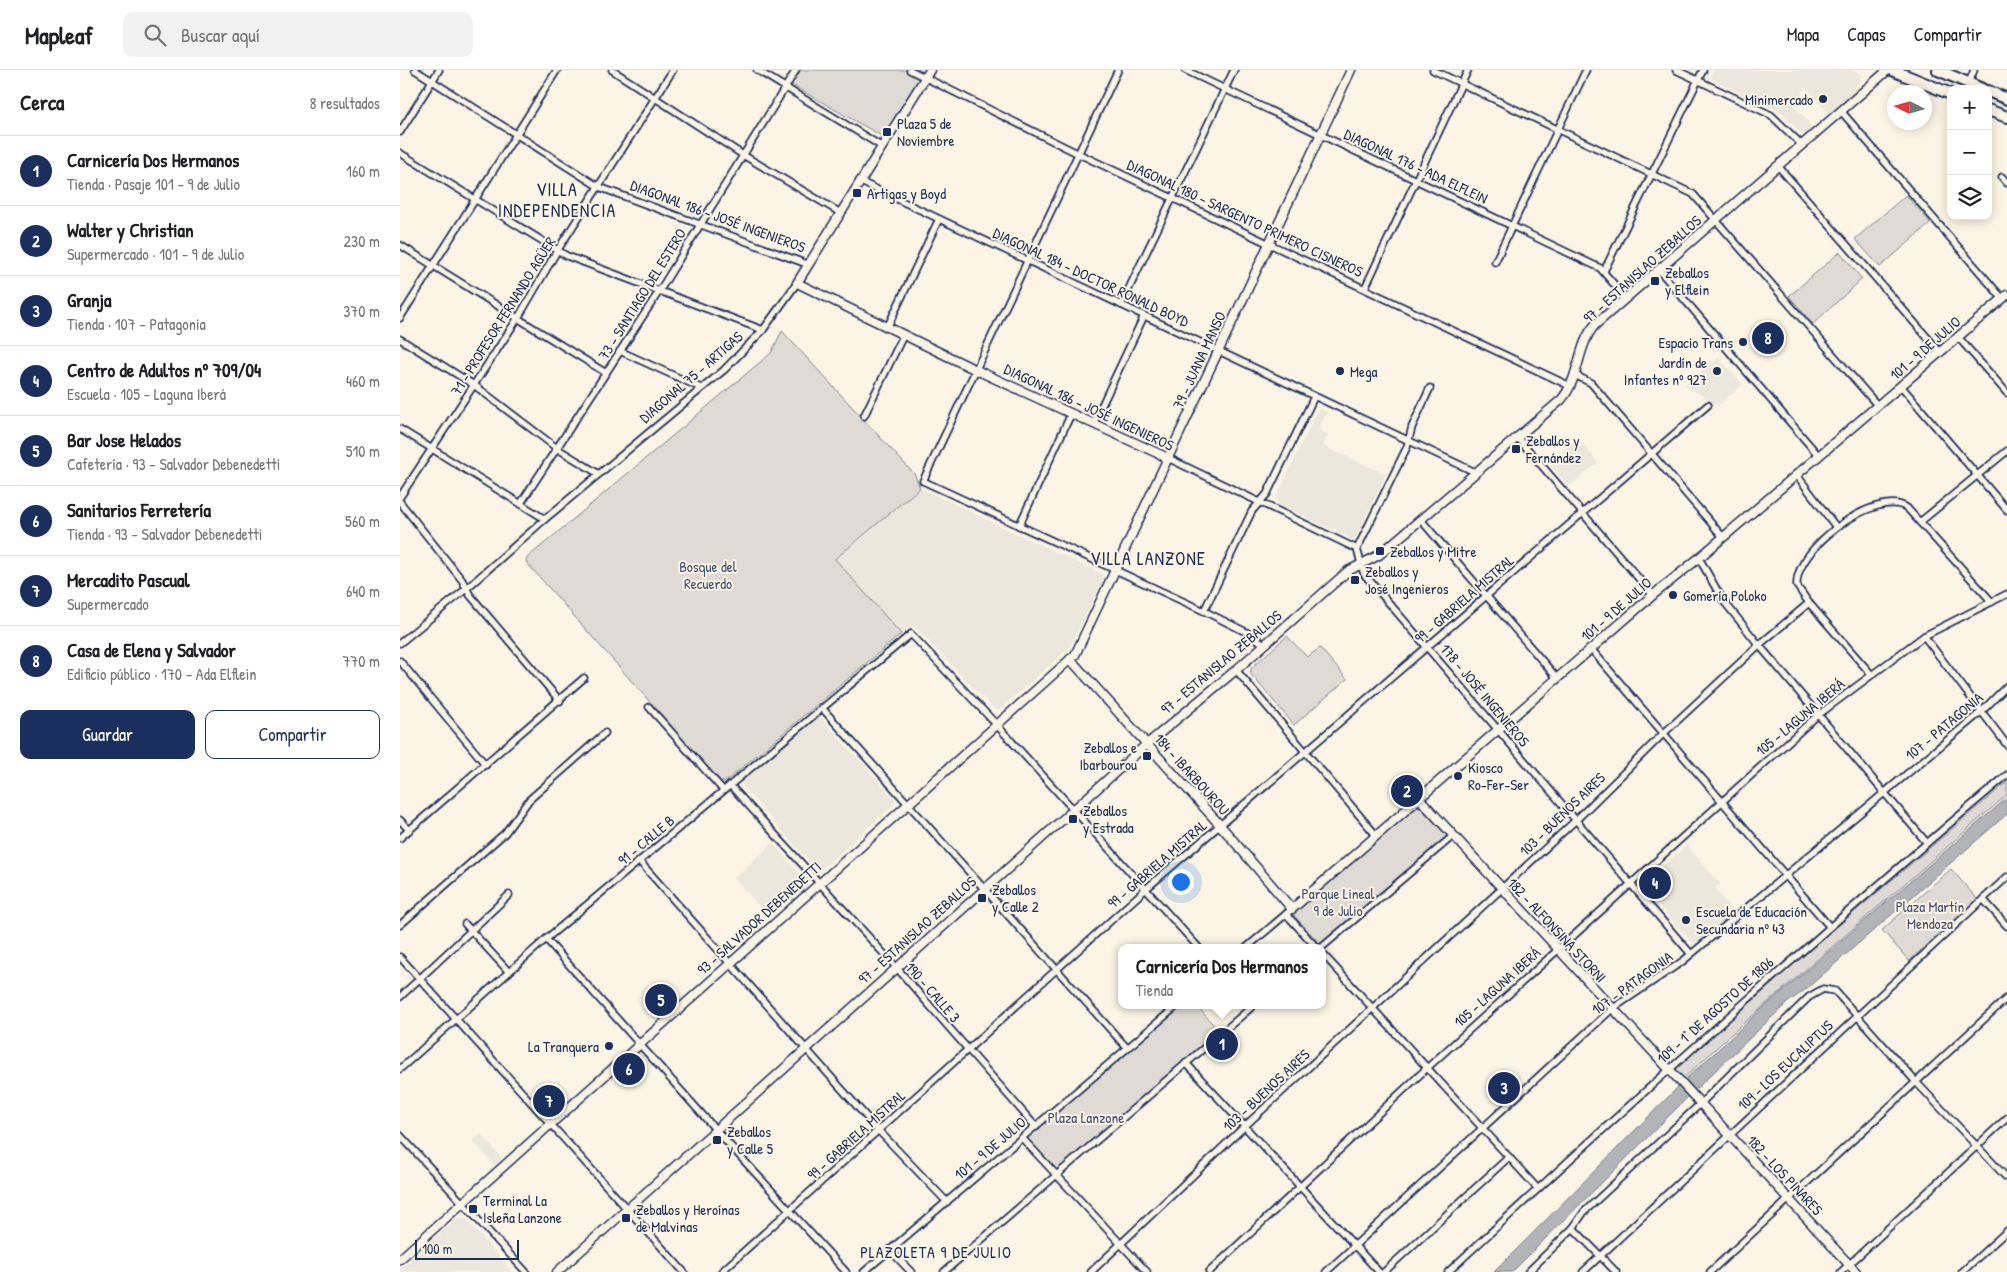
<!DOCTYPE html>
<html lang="es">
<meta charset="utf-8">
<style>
:root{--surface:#fff;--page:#f2f2f2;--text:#202124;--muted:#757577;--line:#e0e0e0;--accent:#1b2f5e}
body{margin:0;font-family:"Patrick Hand",sans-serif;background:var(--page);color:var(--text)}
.controls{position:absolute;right:15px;top:15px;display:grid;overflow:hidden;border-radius:10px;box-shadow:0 2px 12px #0003}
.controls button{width:45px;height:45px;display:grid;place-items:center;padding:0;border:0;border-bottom:1px solid var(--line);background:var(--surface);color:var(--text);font:25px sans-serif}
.compass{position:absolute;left:1487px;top:15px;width:45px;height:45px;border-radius:50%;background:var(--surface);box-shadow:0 2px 12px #0003;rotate:275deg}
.scale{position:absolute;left:15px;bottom:12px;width:104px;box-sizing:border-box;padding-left:5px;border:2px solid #1b2f5e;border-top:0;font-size:14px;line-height:18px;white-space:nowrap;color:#1b2f5e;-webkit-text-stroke:4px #fcf5e5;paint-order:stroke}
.you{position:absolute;left:780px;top:811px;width:18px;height:18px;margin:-12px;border:4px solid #fff;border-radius:50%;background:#1a73e8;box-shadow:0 0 0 8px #1a73e833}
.badge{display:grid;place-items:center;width:32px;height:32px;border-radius:50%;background:var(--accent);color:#fff;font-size:16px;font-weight:700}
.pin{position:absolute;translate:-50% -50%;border:2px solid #fff;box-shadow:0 1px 5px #0006}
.popup{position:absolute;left:718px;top:874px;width:208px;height:65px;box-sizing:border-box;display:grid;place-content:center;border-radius:10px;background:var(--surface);filter:drop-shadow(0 1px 4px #0005);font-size:16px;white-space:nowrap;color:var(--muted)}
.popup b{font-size:19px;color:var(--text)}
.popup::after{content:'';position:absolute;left:50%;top:100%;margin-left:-10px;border:10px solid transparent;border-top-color:var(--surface)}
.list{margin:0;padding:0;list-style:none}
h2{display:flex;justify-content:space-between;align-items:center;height:65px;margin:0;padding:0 20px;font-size:21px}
h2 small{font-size:16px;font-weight:400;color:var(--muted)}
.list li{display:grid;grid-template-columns:32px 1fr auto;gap:15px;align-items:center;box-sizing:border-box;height:70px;padding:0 20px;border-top:1px solid var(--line)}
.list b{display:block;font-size:19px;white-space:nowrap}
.list p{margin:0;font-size:16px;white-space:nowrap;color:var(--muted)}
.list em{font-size:16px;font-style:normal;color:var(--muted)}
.actions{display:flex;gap:10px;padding:15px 20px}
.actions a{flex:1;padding:11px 0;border:1px solid var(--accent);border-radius:10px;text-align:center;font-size:18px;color:var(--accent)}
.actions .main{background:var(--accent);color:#fff}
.icon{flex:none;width:28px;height:28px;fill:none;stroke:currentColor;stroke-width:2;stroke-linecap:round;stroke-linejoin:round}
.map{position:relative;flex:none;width:1607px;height:1202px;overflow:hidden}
header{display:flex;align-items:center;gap:30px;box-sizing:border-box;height:70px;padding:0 25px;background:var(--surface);border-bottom:1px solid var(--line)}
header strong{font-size:24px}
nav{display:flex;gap:28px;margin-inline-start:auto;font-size:18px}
.search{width:350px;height:45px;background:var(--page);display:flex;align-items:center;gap:12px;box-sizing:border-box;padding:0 18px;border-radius:10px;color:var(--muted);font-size:19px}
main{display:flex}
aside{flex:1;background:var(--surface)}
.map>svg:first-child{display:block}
</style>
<header>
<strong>Mapleaf</strong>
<div class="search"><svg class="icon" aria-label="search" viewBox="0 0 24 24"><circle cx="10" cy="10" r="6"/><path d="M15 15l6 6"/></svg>Buscar aquí</div>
<nav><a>Mapa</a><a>Capas</a><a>Compartir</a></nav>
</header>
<main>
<aside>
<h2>Cerca<small>8 resultados</small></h2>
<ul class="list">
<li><span class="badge">1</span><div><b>Carnicería Dos Hermanos</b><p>Tienda · Pasaje 101 - 9 de Julio</p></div><em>160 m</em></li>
<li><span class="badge">2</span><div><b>Walter y Christian</b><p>Supermercado · 101 - 9 de Julio</p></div><em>230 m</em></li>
<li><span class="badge">3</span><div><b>Granja</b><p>Tienda · 107 - Patagonia</p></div><em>370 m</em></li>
<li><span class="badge">4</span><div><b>Centro de Adultos nº 709/04</b><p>Escuela · 105 - Laguna Iberá</p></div><em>460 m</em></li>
<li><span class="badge">5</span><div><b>Bar Jose Helados</b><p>Cafetería · 93 - Salvador Debenedetti</p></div><em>510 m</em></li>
<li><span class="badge">6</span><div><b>Sanitarios Ferretería</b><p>Tienda · 93 - Salvador Debenedetti</p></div><em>560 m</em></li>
<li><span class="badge">7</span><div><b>Mercadito Pascual</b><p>Supermercado</p></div><em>640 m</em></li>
<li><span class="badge">8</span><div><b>Casa de Elena y Salvador</b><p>Edificio público · 170 - Ada Elflein</p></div><em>770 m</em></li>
</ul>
<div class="actions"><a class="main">Guardar</a><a>Compartir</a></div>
</aside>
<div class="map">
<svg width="1607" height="1202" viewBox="0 0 1607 1202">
<rect width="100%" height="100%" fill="#fcf5e5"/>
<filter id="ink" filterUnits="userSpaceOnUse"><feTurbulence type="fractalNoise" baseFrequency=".02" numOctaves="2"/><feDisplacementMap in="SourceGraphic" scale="10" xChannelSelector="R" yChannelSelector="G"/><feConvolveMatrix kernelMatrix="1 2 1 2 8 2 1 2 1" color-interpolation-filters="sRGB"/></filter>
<g filter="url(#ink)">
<g fill="#ece7dc">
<polygon points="1313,0 1451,0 1462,5 1454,23 1429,44 1405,17 1400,28 1393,34 1413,58 1406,64 1401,64 1383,43 1312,9 1311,5"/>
<polygon points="1319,287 1343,315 1318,336 1285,315"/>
<polygon points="921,339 927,342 919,360 928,365 923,376 986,404 956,467 952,469 878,434 876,428 917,341"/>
<polygon points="1178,368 1198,393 1169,417 1149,393"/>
<polygon points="520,418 702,504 704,509 669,578 599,640 595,640 513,555 501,564 435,489"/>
<polygon points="417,648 421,648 495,730 494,734 421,800 417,800 342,716 342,712"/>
<polygon points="373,773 406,811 369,847 334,808"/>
<polygon points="1287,775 1320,814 1315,818 1333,842 1296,873 1291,872 1243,817 1244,812"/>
<polygon points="81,1064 102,1088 94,1095 73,1071"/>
<polygon points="58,1148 65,1148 112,1202 0,1202 0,1199"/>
</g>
<g fill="#dfdbd4" stroke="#7d8599">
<polygon points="398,0 504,0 521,10 485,68 390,14"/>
<polygon points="1506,125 1531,153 1480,197 1455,169"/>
<polygon points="1440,182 1462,209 1413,254 1389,226"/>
<polygon points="382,261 515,405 520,418 435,489 501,564 325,712 321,712 126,492 127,488 371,283"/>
<polygon points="887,566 907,587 920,578 947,609 894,655 850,603 852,597"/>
<polygon points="1607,712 1607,725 1328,967 1283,1009 1276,1002 1277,997 1419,872"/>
<polygon points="1018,735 1047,766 920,874 892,843"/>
<polygon points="1551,799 1578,830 1509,891 1482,860"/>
<polygon points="778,935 796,935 821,963 656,1105 622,1068"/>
</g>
<polygon fill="#b2b4b8" stroke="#767f94" points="1607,728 1607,744 1405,920 1387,933 1296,1019 1112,1202 1094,1202 1286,1009 1362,939"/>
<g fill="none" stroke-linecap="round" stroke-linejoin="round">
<defs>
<g id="minor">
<polyline points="15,0 199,117 407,194"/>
<polyline points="212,0 343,85 439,142"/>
<polyline points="357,0 481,76"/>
<polyline points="510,0 677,83 1170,316"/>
<polyline points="718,0 523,411 804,541 850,564 864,574"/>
<polyline points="785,0 1200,198 1226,228"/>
<polyline points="1033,0 1293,124 1478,336"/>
<polyline points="1276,0 1371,45 1402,75"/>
<polyline points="1569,13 1574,0"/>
<polyline points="1441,41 1603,229"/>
<polyline points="0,62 39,0"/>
<polyline points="0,83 167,186 363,260"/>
<polyline points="1378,96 1540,282"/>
<polyline points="1602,107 1607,113"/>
<polyline points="459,111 1075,402"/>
<polyline points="0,175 206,303"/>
<polyline points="1095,192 1186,0"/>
<polyline points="1259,200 1419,386"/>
<polyline points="1204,201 1303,0"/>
<polyline points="965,218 1068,0"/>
<polyline points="721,235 834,0"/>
<polyline points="0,248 157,0"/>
<polyline points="487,258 539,149"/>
<polyline points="1558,267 1607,323"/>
<polyline points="0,269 74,315 158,379 199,404"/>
<polyline points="220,281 301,318"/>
<polyline points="1175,305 1191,313 1323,467"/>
<polyline points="1501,316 1607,440"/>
<polyline points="464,346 503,266"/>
<polyline points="693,354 744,246"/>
<polyline points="0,359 145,449"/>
<polyline points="1118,368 1253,525"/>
<polyline points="768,388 957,479"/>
<polyline points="1396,404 1436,457"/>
<polyline points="0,427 118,248 157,181 273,0"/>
<polyline points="0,432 62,510 70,525 160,631"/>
<polyline points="121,433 260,220 396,0"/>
<polyline points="1021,450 1157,608"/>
<polyline points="1520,452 1607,381"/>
<polyline points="619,456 671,344"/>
<polyline points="957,479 964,504 1291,884"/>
<polyline points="957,479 1007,377 1012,357 1030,318"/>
<polyline points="1299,488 1322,529 1359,575 1527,773"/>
<polyline points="1409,533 1471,604"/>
<polyline points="804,541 852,441 867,424 914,327"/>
<polyline points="1524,566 1607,675"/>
<polyline points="0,573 66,519 145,449 324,300 363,260 397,213"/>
<polyline points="1191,579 1429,856"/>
<polyline points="0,591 86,695"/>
<polyline points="836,600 976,765"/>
<polyline points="249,637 323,720"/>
<polyline points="422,638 727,978"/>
<polyline points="330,715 496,897 636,1057"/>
<polyline points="0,750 9,760"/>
<polyline points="0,768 184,608"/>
<polyline points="240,792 479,1061 547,1132"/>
<polyline points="1583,829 1607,856"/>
<polyline points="886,844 917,878"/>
<polyline points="65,854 109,902"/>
<polyline points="0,855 105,763 129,730 205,663"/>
<polyline points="146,869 316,1060 446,1202"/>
<polyline points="846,878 892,839"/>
<polyline points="921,878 1053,766"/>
<polyline points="922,883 1138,1119"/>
<polyline points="0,887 284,1202"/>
<polyline points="0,927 109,825"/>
<polyline points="786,993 979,1202"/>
<polyline points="0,999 146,869 511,564 595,653 799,878"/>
<polyline points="0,1065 126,1202"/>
<polyline points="622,1068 747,1202"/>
<polyline points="1173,1158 1216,1202"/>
<polyline points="490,1180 511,1202"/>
<polyline points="321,1202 747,818 1308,335"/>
<polyline points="464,1202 778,935"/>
<polyline points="544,1202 854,935"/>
<path d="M691,1202L845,1056L1176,750L1264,663L1359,575L1409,533L1397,516C1393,480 1477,417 1507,438L1592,532"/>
<polyline points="809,1202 1027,998 1418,645 1524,566 1607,524"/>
<polyline points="926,1202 1212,939 1283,891 1581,642 1607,616"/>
<polyline points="984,1202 1109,1087"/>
<path d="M1048,1202C1231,1032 1416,866 1607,705"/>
<polyline points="1128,1202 1173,1158 1184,1142 1300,1034 1409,927 1423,919 1435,921 1516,1012 1607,1108"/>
<polyline points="1183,1202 1607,807"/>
<polyline points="1310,1202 1607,928"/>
<polyline points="1441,1202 1607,1048"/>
<polyline points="1562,1202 1607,1161"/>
</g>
<g id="tertiary">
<polyline points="530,0 397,213 574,299 768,388"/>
<polyline points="670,589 820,755 892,839 1253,525 1299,488 1607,225"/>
<polyline points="1019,728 1456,1202"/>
<polyline points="0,1189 675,585 951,0"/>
<path d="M157,1202L747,674L836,600L948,501L979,485L1161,330C1180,309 1177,275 1195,255L1488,0"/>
</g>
<g id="primary">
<polyline points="1492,0 1551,24"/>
<polyline points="1538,0 1582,19"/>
<polyline points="1588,21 1607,29"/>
<polyline points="1588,40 1607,47"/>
</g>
</defs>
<use href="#minor" stroke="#1b2f5e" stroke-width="9"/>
<use href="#tertiary" stroke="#1b2f5e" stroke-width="11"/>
<use href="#primary" stroke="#1b2f5e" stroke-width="14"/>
<use href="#minor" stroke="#fcf5e5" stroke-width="5.5"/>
<use href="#tertiary" stroke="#fcf5e5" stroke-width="8"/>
<use href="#primary" stroke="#fcf5e5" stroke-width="10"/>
</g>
</g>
<g fill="#1b2f5e" stroke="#fcf5e5" stroke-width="2">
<circle cx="1423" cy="29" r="5"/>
<rect x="482" y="57" width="10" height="10" rx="2.5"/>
<rect x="452" y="118" width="10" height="10" rx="2.5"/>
<rect x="1250" y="206" width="10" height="10" rx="2.5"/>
<circle cx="1343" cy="272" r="5"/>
<circle cx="940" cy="301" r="5"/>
<circle cx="1317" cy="301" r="5"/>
<rect x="1111" y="374" width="10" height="10" rx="2.5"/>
<rect x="975" y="476" width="10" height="10" rx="2.5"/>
<rect x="950" y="505" width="10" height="10" rx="2.5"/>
<circle cx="1273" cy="525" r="5"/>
<rect x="742" y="681" width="10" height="10" rx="2.5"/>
<circle cx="1058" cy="706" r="5"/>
<rect x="668" y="744" width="10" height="10" rx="2.5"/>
<rect x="577" y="823" width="10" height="10" rx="2.5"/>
<circle cx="1286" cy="850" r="5"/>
<circle cx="209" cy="976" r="5"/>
<rect x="312" y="1065" width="10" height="10" rx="2.5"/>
<rect x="68" y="1134" width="10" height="10" rx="2.5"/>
<rect x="221" y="1143" width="10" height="10" rx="2.5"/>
</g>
<g text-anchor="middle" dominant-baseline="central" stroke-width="4" stroke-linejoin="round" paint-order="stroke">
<g font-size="15" fill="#1b2f5e" stroke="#fcf5e5" text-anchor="start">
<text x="1413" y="29" text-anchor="end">Minimercado</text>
<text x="497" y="53">Plaza 5 de<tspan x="497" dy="17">Noviembre</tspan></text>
<text x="467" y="123">Artigas y Boyd</text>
<text x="1265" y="202">Zeballos<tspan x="1265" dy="17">y Elflein</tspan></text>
<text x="1333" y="272" text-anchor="end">Espacio Trans</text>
<text x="1307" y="292" text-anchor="end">Jardín de<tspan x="1307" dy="17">Infantes nº 927</tspan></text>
<text x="950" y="301">Mega</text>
<text x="1126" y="370">Zeballos y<tspan x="1126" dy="17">Fernández</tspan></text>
<text x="990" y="481">Zeballos y Mitre</text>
<text x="965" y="501">Zeballos y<tspan x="965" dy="17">José Ingenieros</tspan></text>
<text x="1283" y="525">Gomería Poloko</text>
<text x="737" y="677" text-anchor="end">Zeballos e<tspan x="737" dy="17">Ibarbourou</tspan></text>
<text x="1068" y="697">Kiosco<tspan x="1068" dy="17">Ro-Fer-Ser</tspan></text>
<text x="683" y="740">Zeballos<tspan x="683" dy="17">y Estrada</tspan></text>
<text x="592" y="819">Zeballos<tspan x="592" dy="17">y Calle 2</tspan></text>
<text x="1296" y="841">Escuela de Educación<tspan x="1296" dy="17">Secundaria nº 43</tspan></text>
<text x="199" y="976" text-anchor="end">La Tranquera</text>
<text x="327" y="1061">Zeballos<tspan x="327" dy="17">y Calle 5</tspan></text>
<text x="83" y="1130">Terminal La<tspan x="83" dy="17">Isleña Lanzone</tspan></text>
<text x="236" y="1139">Zeballos y Heroínas<tspan x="236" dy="17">de Malvinas</tspan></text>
</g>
<g font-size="15" fill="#1b2f5e" stroke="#fcf5e5">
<text transform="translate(1016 96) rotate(25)">DIAGONAL 176 - ADA ELFLEIN</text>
<text transform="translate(318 146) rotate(20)">DIAGONAL 186 - JOSÉ INGENIEROS</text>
<text transform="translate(845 148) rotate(25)">DIAGONAL 180 - SARGENTO PRIMERO CISNEROS</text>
<text transform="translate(1242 199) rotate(-42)">97 - ESTANISLAO ZEBALLOS</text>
<text transform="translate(691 207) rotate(25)">DIAGONAL 184 - DOCTOR RONALD BOYD</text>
<text transform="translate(242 224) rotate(-58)">73 - SANTIAGO DEL ESTERO</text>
<text transform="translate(103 246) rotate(-58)">71 - PROFESOR FERNANDO AGÜER</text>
<text transform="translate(1525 278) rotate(-41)">101 - 9 DE JULIO</text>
<text transform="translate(799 290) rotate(-65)">79 - JUANA MANSO</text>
<text transform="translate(291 307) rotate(-41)">DIAGONAL 75 - ARTIGAS</text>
<text transform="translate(689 337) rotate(25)">DIAGONAL 186 - JOSÉ INGENIEROS</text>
<text transform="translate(1064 529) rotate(-41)">99 - GABRIELA MISTRAL</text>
<text transform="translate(1216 539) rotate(-41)">101 - 9 DE JULIO</text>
<text transform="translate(821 592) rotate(-40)">97 - ESTANISLAO ZEBALLOS</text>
<text transform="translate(1085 625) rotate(50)">178 - JOSÉ INGENIEROS</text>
<text transform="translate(1400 647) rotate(-40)">105 - LAGUNA IBERÁ</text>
<text transform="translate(1544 656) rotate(-40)">107 - PATAGONIA</text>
<text transform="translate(792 704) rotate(48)">184 - IBARBOUROU</text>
<text transform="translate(1162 744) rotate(-44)">103 - BUENOS AIRES</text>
<text transform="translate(246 770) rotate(-40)">91 - CALLE B</text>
<text transform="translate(757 794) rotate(-41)">99 - GABRIELA MISTRAL</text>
<text transform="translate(359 848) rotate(-42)">93 - SALVADOR DEBENEDETTI</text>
<text transform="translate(517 860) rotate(-42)">97 - ESTANISLAO ZEBALLOS</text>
<text transform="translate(1157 860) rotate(47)">182 - ALFONSINA STORNI</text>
<text transform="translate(1232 913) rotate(-36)">107 - PATAGONIA</text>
<text transform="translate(1097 917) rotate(-42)">105 - LAGUNA IBERÁ</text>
<text transform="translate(533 922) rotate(49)">190 - CALLE 3</text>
<text transform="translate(1315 940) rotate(-42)">109 - 1° DE AGOSTO DE 1806</text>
<text transform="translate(1385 995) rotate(-43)">109 - LOS EUCALIPTUS</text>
<text transform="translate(866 1020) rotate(-43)">103 - BUENOS AIRES</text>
<text transform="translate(456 1065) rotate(-42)">99 - GABRIELA MISTRAL</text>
<text transform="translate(590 1078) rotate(-40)">101 - 9 DE JULIO</text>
<text transform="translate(1385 1105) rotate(47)">182 - LOS PINARES</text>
</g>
<g font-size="15" fill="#425176" stroke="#fcf5e5">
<text x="308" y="496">Bosque del<tspan x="308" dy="17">Recuerdo</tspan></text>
<text x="938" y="823">Parque Lineal<tspan x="938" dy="17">9 de Julio</tspan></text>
<text x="1530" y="836">Plaza Martín<tspan x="1530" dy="17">Mendoza</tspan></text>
<text x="686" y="1047">Plaza Lanzone</text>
</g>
<g font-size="16" letter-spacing="1" fill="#1b2f5e" stroke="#fcf5e5">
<text x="536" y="1182">PLAZOLETA 9 DE JULIO</text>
</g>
<g font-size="18" letter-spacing="1" fill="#1b2f5e" stroke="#fcf5e5">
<text x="157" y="119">VILLA<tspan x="157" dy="21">INDEPENDENCIA</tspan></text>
<text x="748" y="488">VILLA LANZONE</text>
</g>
</g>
</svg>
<div class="controls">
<button>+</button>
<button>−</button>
<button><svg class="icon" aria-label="layers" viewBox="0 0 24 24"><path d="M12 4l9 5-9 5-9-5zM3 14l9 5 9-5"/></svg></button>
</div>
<svg class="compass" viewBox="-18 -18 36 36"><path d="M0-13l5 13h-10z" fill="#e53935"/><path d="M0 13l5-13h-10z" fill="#757577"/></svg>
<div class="scale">100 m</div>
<div class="you"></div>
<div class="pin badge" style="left:822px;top:974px">1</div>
<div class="popup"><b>Carnicería Dos Hermanos</b>Tienda</div>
<div class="pin badge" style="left:1007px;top:721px">2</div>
<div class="pin badge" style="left:1104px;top:1018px">3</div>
<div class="pin badge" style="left:1255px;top:813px">4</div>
<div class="pin badge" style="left:261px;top:930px">5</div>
<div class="pin badge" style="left:229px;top:999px">6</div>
<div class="pin badge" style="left:149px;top:1031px">7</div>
<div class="pin badge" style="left:1368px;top:268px">8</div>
</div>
</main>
